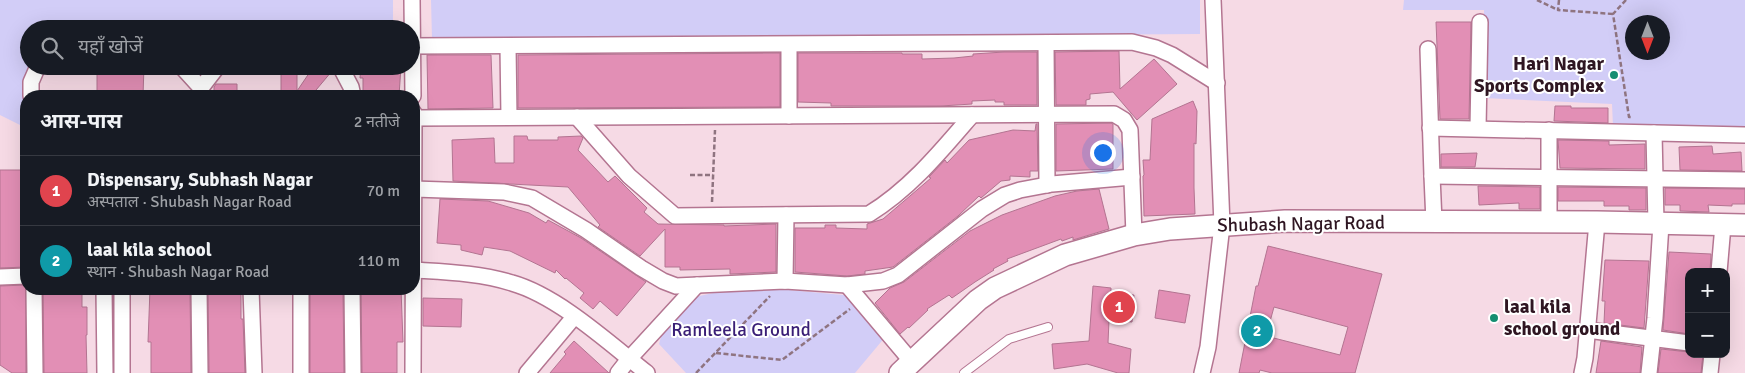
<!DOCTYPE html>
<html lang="hi">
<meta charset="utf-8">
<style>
:root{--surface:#171b24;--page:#242831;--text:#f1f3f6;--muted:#9ea1a6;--line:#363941;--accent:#db2777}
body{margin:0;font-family:Signika,"Noto Sans Devanagari",sans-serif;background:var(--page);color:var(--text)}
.controls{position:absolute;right:15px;bottom:15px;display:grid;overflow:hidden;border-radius:10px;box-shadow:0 5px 20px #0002}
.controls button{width:45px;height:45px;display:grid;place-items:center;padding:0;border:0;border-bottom:1px solid var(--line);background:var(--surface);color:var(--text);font:25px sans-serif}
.compass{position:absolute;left:1625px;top:15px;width:45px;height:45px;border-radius:50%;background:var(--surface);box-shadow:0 5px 20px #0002;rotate:180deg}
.you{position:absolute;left:1102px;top:152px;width:18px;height:18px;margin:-12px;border:4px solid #fff;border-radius:50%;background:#1a73e8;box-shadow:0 0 0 8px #1a73e833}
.badge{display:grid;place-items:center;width:32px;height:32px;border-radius:50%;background:var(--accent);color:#fff;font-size:16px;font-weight:700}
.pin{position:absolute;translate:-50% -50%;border:2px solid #fff;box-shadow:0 1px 5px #0006}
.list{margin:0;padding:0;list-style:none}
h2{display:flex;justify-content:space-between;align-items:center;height:65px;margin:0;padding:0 20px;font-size:21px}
h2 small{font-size:16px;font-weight:400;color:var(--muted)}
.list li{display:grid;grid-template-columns:32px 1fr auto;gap:15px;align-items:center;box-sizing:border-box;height:70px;padding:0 20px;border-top:1px solid var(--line)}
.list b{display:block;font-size:19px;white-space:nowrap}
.list p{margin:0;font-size:16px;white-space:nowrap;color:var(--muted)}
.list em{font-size:16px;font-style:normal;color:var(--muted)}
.icon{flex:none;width:28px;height:28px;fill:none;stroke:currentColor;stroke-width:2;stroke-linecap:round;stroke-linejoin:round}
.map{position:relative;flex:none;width:1745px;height:373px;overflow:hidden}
.search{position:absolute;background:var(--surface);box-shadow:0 5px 20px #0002;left:20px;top:20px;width:400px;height:55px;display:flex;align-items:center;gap:12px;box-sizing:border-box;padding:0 18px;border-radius:28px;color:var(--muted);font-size:19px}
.panel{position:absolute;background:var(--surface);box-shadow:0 5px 20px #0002;left:20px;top:90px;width:400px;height:205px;border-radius:20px}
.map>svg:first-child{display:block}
</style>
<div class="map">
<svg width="1745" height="373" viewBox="0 0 1745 373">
<rect width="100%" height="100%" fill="#f6dae5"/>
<g fill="#d2cdf7" fill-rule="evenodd">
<polygon points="0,0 393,0 393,29 29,29 29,66 36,66 24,82 24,127 0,115"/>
<polygon points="431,0 1200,0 1200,34 432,39"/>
<path d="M1404,0H1745V129L1613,126L1612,104L1484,98V10H1403ZM1632,22H1662V52H1632Z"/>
<polygon points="745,286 854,296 886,336 855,373 686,373 659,344 665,323 695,297"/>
</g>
<g fill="#e28fb5" stroke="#b37491" fill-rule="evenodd">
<polygon points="1436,22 1471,22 1469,119 1440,119"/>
<polygon points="1119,51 1120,89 1154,59 1177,84 1137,120 1113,92 1090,94 1090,99 1086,100 1086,105 1056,105 1055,52"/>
<polygon points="1004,52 1037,52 1037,105 1004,105 1004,102 995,102 995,100 972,101 972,104 941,106 831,106 831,103 798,102 798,53 902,53 902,54 922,54 922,59 954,58 973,56 973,54"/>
<polygon points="780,53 780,107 518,108 518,55"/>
<polygon points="427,55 491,55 493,108 428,109"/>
<polygon points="97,66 144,66 143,96 97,96"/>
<polygon points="281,66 297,66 297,91 314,66 331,66 332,71 311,96 281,96"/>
<polygon points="361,66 401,66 399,96 363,96 363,78 360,78"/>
<polygon points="216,84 237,84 237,96 214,96 214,87"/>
<polygon points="1193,101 1197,111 1196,144 1194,143 1194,188 1195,214 1144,216 1143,176 1144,175 1143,160 1150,160 1152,119"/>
<polygon points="1555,106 1571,106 1571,108 1608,108 1608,123 1554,121"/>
<polygon points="1111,123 1113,124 1113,169 1056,171 1056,124"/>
<polygon points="1036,124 1037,124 1038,171 1030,171 1030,177 1010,176 1010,180 1001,181 981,198 979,196 958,216 893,267 865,271 865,274 847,276 795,272 795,228 825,228 825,225 836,225 836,228 867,229 867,224 883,219 931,178 929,177 945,160 947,163 969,140 1013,130 1035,131"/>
<polygon points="514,136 527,136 528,140 558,140 558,137 581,136 583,138 578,150 608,182 615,176 647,208 644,212 658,224 724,225 724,226 776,224 776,272 730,274 730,269 680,270 680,267 665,267 665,229 640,256 598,227 600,225 568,187 453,181 452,140 494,138 495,163 514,163"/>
<polygon points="1558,140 1609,141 1609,145 1645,144 1645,169 1560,168"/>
<polygon points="1712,146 1713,154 1741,152 1742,171 1680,170 1679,147"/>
<polygon points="1477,153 1475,167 1441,167 1441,154"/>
<polygon points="0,170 26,170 26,267 0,268"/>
<polygon points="1478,186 1540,187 1540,209 1519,209 1519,203 1479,205"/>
<polygon points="1558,187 1646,188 1646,210 1629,210 1629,206 1604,206 1604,201 1558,201"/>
<polygon points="1665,188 1745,189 1745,204 1732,204 1732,206 1708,205 1709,212 1680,211 1680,205 1665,205"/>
<polygon points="1099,189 1109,229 1073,240 1073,237 1062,241 1061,239 1007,259 1008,261 993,269 994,270 975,282 952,298 949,295 927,309 928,310 909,328 908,327 900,334 875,303 890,288 904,282 970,231 1002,215 1055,196 1077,191"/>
<polygon points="440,199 488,201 529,213 546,223 548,220 581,238 646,282 617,316 600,301 593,309 580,298 584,293 566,278 565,279 556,270 555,273 510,251 484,247 482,255 461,250 461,245 437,243"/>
<path d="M1268,246L1382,274L1355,373H1272L1260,370L1259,373H1239L1256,286H1258ZM1274,307L1348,327L1340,355L1266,336Z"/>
<polygon points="1669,252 1711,254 1710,272 1689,272 1689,334 1663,330"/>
<polygon points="1605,260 1649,261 1644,328 1604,323 1605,301 1602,301"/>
<polygon points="26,285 26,373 12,373 0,365 0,286"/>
<polygon points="1093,286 1111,288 1111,293 1134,295 1132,322 1109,320 1108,343 1131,349 1129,373 1118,373 1087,364 1054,369 1052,344 1089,341"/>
<polygon points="43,289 82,289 82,307 87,307 87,335 86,335 87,373 44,373"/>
<polygon points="150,289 190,289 191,373 151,373 151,342 148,342"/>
<polygon points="208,289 241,289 241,319 243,319 245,373 209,373"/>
<polygon points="310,289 343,289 344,373 310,373"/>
<polygon points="361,289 401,289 403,342 397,342 397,373 362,373"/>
<polygon points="1159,290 1190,295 1185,323 1155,318"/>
<polygon points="423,298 462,299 461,327 423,326"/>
<polygon points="574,341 609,373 550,373 566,354 564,352"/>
<polygon points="1601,341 1642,347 1640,373 1596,373"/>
<polygon points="1661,349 1689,352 1689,354 1703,354 1701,373 1658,373"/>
</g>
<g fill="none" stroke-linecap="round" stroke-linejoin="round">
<defs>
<polyline id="lane" points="964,373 1009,339 1048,327"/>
<g id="street">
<polyline points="412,0 413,96"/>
<polyline points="1046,43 1047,185"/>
<polyline points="789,45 789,116"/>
<polyline points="411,46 1132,42 1156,48 1172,55 1217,83"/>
<polyline points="508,46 509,117"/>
<polyline points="1428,49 1432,176 1745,180"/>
<polyline points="181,66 201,88 201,96"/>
<polyline points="340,66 351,87 353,96"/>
<polyline points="201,88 218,66"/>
<polyline points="31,96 31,82 38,66"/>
<path d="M577,117L629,176L675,216L869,214C910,189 941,151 972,115"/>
<polyline points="414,118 1114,114 1124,120 1130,130 1134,235"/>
<polyline points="1430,128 1745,135"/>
<polyline points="1478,128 1480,22"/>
<polyline points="1549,130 1549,222"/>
<polyline points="1654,133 1656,224"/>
<polyline points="1432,176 1434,222"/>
<polyline points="414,189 504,192 532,198 586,230 641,268 663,281 676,286 785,281 847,285 883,281 898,275 982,209 1005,195 1020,190 1052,184 1132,177"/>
<path d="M414,270C446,272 480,273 512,283C558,296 609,343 647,373"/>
<polyline points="1719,272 1723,225"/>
<polyline points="0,277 26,276"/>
<polyline points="785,281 786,215"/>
<polyline points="847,285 912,362"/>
<polyline points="34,289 35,373"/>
<polyline points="104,289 105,373"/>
<polyline points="199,289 200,373"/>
<polyline points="251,289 254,373"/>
<polyline points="301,289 301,373"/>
<polyline points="352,289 353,373"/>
<polyline points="1587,330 1689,343"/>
<polyline points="122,373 122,289"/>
<polyline points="413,373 414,113"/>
<polyline points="527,373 574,317"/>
<polyline points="618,373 629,359 697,285"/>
<polyline points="1202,373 1208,347 1222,225 1213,0"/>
<polyline points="1582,373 1585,358 1597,222"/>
<polyline points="1649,373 1655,318 1661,224"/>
<polyline points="1710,373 1712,354"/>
</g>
<polyline id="secondary" points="900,373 978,300 995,288 1065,255 1134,235 1170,229 1285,221 1597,222 1745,225"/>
</defs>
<use href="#lane" stroke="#b47591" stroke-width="10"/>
<use href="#street" stroke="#b47591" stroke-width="18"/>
<use href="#secondary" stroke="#b47591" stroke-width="24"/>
<g stroke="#8f7480" stroke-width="2.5" stroke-dasharray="5 2.5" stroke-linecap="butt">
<polyline points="1537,0 1558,10"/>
<polyline points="1559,0 1558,10 1613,14"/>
<polyline points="1626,0 1613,14 1629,117 1631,117"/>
<polyline points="690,175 713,175"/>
<polyline points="712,202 715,130"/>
<polyline points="716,353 782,360 850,309"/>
<polyline points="696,373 770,296"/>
</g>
<use href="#lane" stroke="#fff" stroke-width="8"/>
<use href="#street" stroke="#fff" stroke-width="15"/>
<use href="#secondary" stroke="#fff" stroke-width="21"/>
</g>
<g fill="#158e71" stroke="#fff" stroke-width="2">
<circle cx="1614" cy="75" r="5"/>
<circle cx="1494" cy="318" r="5"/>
</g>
<g text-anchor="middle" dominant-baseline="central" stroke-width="4" stroke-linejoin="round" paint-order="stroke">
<g font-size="19" font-weight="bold" fill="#2f1622" stroke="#fff" text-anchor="end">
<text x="1604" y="64">Hari Nagar<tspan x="1604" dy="22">Sports Complex</tspan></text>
<text x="1504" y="307" text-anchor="start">laal kila<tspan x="1504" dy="22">school ground</tspan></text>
</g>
<g font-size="19" fill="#2f1622" stroke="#fff">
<text transform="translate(1301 224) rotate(-1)">Shubash Nagar Road</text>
</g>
<g font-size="19" fill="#3a1e76" stroke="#fff">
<text x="741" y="330">Ramleela Ground</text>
</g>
</g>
</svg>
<div class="controls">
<button>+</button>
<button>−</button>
</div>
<svg class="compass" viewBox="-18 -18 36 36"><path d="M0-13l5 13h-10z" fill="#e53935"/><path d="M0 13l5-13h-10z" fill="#9ea1a6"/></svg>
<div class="you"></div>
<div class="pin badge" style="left:1119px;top:307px;background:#e0444e">1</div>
<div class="pin badge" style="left:1257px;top:331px;background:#0f9aa8">2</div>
<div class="search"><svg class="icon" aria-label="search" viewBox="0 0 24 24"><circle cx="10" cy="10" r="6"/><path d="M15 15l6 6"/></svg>यहाँ खोजें</div>
<section class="panel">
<h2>आस-पास<small>2 नतीजे</small></h2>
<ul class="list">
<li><span class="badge" style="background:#e0444e">1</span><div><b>Dispensary, Subhash Nagar</b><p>अस्पताल · Shubash Nagar Road</p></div><em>70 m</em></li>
<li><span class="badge" style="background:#0f9aa8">2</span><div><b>laal kila school</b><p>स्थान · Shubash Nagar Road</p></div><em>110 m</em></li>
</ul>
</section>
</div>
